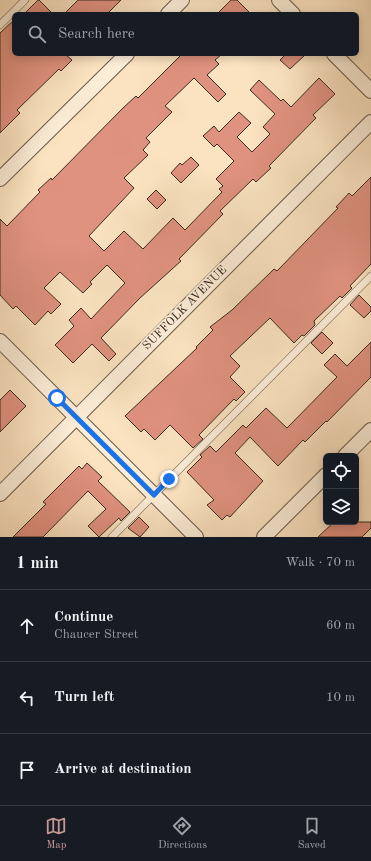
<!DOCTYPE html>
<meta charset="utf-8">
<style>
:root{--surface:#171b24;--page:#20242c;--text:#f1f3f6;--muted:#9ea1a6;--line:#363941;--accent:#c59692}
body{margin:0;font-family:"Old Standard TT",serif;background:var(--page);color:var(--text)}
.controls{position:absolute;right:12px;bottom:12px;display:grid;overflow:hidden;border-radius:6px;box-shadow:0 2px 10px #0003}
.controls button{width:36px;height:36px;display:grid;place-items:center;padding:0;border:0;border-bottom:1px solid var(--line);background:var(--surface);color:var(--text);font:20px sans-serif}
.stop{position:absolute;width:12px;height:12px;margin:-9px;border:3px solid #1a73e8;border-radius:50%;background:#fff}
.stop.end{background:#1a73e8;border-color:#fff;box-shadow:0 1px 4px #0008}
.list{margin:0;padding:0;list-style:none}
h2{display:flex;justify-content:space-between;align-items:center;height:52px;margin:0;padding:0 16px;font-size:17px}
h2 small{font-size:13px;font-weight:400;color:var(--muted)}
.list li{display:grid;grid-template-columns:26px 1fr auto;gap:12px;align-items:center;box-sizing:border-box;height:72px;padding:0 16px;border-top:1px solid var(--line)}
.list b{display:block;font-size:15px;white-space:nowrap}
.list p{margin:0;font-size:13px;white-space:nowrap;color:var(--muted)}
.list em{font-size:13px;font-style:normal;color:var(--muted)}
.icon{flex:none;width:22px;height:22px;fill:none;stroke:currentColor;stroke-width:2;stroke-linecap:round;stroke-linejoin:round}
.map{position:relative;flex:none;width:371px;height:537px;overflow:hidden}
.search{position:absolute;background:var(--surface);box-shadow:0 2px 10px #0003;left:12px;right:12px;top:12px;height:44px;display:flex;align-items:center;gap:10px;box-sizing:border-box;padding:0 14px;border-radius:6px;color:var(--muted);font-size:15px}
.sheet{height:268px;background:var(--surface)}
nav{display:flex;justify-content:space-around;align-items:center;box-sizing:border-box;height:56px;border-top:1px solid var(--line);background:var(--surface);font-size:11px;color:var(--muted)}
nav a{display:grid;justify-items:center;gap:2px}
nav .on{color:var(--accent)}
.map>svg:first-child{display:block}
</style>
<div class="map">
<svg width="371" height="537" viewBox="0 0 371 537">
<rect width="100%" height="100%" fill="#fbe3c1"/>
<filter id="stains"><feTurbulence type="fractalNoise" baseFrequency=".005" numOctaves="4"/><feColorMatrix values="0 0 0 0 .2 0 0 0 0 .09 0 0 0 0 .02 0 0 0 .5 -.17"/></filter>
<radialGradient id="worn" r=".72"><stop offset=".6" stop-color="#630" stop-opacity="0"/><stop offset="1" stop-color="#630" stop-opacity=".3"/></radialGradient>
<g fill="#e09280" stroke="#3a2c22">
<polygon points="38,0 39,0 53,14 24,14"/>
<polygon points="78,0 121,0 107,14 64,14"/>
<polygon points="231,0 237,0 251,14 217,14"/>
<polygon points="14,20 14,54 65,54 72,60 61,71 59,69 17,110 20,113 0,133 0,33"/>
<polygon points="182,54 222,54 215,60 219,64 207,75 226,94 218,102 194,78 165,106 172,112 146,138 150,142 143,150 148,155 124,178 134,188 89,236 104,251 124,231 143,249 173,218 185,230 222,192 219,189 223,186 216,179 234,161 217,144 214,147 203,136 214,126 219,132 239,112 251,123 237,137 252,152 270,134 263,127 275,114 250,90 259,80 281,101 283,99 291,107 319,78 335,94 313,115 316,118 269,166 271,168 256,182 253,179 220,211 223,214 179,259 181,261 140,298 101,338 116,354 109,361 92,344 73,363 55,345 74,326 69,320 81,308 91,319 125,283 107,265 90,282 92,284 83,293 60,272 44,288 61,304 51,314 48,311 35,325 16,306 13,309 0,295 0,219 7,226 40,192 38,190 51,178 52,180 123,108 136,96 138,98"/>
<polygon points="286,54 306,54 290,69 280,60"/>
<polygon points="191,157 199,165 181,183 171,173 180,163 182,165"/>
<polygon points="371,177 371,264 350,286 352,288 342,298 340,296 314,321 315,325 304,336 302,335 294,343 270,318 230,356 240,366 230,377 245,392 236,401 234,399 199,435 203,439 193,448 170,425 155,440 144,429 141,432 125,416 197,348 196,347 213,330 210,327 232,310 274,269 277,271 338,208 336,207 349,193 352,196"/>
<polygon points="156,190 166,200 157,209 147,199"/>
<polygon points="359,295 371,307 371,311 364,318 350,305"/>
<polygon points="322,332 333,343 322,354 311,343"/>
<polygon points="371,342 371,377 327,422 326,421 305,442 303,440 278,466 250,437 235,453 263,481 230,517 227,515 222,520 207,505 214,500 187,472 202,457 200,455 210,446 216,452 243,425 246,428 266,408 287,428 337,377 324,365 335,354 347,366"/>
<polygon points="10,390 26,406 0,432 0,400"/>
<polygon points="87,463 102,477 98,481 130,512 121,521 119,518 99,537 88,526 106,509 88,491 43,537 13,537 46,504 43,502 79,466 82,469"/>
<polygon points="139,517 149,527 140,537 128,528"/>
<polygon points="334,522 371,522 371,528 362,537 318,537"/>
</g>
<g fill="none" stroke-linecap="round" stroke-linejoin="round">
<defs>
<g id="service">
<polyline points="0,25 25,0"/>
<polyline points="112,537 371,276"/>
</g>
<g id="minor">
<polyline points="279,0 293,14"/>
<polyline points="168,14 182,0"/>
<polyline points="334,54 371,91"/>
<polyline points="0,179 127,54"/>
<polyline points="0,341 196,537"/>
<polyline points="345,456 371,430"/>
<polyline points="0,494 371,122"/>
<polyline points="264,537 326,475"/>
</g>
</defs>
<use href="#service" stroke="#6a5a4a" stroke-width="8"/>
<use href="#minor" stroke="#6a5a4a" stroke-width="16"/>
<use href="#service" stroke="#fcedd7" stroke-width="7"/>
<use href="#minor" stroke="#fcedd7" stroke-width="14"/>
</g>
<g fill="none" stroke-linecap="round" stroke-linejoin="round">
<polyline stroke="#1a73e8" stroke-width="5" points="57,398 154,495 169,479"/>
</g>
<g text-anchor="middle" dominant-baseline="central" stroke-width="3.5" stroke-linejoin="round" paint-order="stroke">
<g font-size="12" fill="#3a2c22" stroke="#fcedd7">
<text transform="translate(185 308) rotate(-45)">SUFFOLK AVENUE</text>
</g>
</g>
<rect width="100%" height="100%" filter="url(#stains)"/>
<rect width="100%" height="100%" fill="url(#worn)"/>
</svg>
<div class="controls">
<button><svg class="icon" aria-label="locate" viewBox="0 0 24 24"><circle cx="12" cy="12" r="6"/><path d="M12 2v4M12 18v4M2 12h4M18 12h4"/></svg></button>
<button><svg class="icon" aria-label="layers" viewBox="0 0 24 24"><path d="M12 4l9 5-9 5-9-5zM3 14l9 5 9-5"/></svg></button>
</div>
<div class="stop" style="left:57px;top:398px"></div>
<div class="stop end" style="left:169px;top:479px"></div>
<div class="search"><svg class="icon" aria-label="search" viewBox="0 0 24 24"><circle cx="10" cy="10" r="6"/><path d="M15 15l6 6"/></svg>Search here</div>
</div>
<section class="sheet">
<h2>1 min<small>Walk · 70 m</small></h2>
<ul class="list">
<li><svg class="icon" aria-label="ahead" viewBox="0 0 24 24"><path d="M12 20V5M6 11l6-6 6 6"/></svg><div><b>Continue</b><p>Chaucer Street</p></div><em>60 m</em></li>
<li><svg class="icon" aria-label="left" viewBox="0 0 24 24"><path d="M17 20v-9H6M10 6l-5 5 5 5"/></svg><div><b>Turn left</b></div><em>10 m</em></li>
<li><svg class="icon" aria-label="arrive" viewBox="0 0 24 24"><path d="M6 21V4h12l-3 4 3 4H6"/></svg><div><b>Arrive at destination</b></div></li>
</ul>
</section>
<nav>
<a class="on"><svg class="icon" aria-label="map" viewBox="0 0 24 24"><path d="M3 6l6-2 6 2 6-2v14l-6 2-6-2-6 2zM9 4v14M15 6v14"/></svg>Map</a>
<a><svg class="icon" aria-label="directions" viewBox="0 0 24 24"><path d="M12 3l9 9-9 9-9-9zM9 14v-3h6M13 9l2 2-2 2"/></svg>Directions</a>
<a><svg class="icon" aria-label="saved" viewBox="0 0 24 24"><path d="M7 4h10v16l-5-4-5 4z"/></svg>Saved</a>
</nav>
